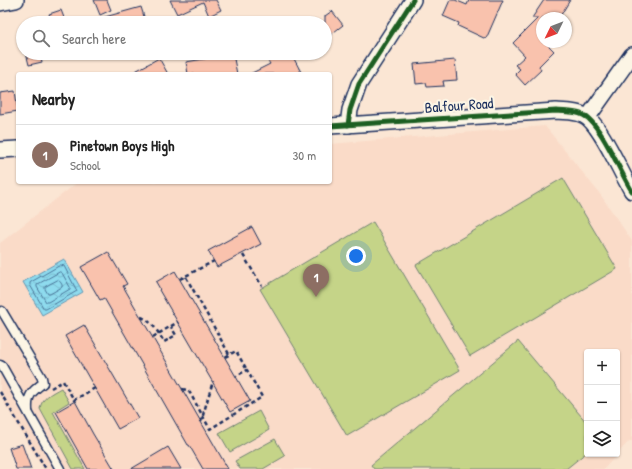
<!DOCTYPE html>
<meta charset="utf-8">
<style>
:root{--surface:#fff;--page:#f2f2f2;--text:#222;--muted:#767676;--line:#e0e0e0;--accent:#2563eb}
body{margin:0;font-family:"Patrick Hand",sans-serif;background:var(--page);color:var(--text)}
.controls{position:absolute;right:12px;bottom:12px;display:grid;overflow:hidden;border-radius:4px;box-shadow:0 1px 3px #0004}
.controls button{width:36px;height:36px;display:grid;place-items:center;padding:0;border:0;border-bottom:1px solid var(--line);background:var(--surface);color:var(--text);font:20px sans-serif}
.compass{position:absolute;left:536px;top:12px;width:36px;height:36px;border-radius:50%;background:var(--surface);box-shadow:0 1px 3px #0004;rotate:227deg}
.you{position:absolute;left:356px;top:256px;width:14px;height:14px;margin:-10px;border:3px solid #fff;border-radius:50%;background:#1a73e8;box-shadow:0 0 0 6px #1a73e833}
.badge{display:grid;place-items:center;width:26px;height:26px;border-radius:50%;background:var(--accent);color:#fff;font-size:13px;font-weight:700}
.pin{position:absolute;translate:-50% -33px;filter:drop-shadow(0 1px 2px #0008)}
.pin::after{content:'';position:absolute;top:21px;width:14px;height:12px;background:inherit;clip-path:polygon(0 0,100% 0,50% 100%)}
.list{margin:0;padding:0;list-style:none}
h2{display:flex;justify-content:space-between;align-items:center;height:52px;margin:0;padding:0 16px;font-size:17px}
h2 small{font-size:13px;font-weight:400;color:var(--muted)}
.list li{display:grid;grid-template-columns:26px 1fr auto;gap:12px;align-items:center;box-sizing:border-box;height:60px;padding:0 16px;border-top:1px solid var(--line)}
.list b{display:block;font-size:15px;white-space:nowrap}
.list p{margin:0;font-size:13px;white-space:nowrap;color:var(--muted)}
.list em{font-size:13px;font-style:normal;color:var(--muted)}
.icon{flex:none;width:22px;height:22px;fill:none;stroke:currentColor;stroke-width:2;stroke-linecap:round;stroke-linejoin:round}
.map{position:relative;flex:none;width:632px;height:469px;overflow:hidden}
.search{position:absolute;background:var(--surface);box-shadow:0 1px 3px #0004;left:16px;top:16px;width:316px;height:44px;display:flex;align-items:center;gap:10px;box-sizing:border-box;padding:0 14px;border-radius:22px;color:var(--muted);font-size:15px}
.panel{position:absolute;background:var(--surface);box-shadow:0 1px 3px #0004;left:16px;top:72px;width:316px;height:112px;border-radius:4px}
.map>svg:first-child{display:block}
</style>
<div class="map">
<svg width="632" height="469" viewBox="0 0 632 469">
<defs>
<pattern id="water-waves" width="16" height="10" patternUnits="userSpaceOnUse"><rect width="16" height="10" fill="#8edbee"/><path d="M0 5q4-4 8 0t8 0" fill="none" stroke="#7abcce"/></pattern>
</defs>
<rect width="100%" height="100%" fill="#fbe6d4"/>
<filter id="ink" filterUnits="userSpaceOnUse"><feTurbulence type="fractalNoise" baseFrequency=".025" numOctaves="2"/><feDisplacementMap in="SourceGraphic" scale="8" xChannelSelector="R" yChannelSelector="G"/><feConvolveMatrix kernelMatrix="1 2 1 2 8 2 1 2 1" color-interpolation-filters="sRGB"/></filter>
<g filter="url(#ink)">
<path fill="#fadbc8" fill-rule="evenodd" d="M545,126L600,194L632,241V441H629L604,469H43L0,396V243L78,182H330V144ZM587,352H617V454H587Z"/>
<g fill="#c5d488" stroke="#708273">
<polygon points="563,178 617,269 470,356 416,265"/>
<polygon points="373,222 460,370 347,436 260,289"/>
<polygon points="518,341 587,423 587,452 566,469 374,469 371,465"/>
<path d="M61,388L69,402L53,412L85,469H73L40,409C41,398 52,393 61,388Z"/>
<polygon points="259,411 269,430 230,452 219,433"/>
<polygon points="275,439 285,456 263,469 240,469 235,461"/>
</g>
<polygon fill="url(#water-waves)" stroke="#6096b4" points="64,259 83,292 42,315 23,282"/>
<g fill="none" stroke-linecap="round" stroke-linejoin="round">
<g stroke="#497498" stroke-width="1">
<polygon points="61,265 64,266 77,291 46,309 44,309 30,285 30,283"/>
<polygon points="60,272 62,273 70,287 70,289 48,302 46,302 37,287 37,285"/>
<path d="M58,280C60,281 63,285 62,287L50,294H48L45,289V287Z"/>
</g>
</g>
<g fill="#f9c2ad" stroke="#1b2f5e">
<polygon points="94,0 107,0 111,10 100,15"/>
<polygon points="170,0 216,0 221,10 209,16 203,2 177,14"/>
<polygon points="450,0 455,0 467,5 469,0 503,0 486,39 458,26 459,23 443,16"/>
<polygon points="544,0 570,0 559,18 542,18 542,42 545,42 554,51 539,66 541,70 525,85 515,74 520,69 515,65 525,56 513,43 538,18 532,18"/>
<polygon points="141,7 146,23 94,23 94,20"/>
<polygon points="61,10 66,23 52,23 49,14"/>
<polygon points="332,11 343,25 325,39 325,16"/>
<polygon points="26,53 40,53 42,62 29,65"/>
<polygon points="280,53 291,53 302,74 250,74 270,64 267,59"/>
<polygon points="233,54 237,74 188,74 186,62"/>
<polygon points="159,58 168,74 130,74"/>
<polygon points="455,60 457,80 443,81 444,86 427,87 426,83 416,84 414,64"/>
<polygon points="15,91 18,111 0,114 0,93"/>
<polygon points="252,227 261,244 217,267 208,251"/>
<polygon points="108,252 127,284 123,286 228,469 203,469 189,445 188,445 104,298 100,300 81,267"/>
<polygon points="175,271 250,401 230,412 159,290 160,289 156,282"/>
<polygon points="84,325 138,418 118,429 65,336"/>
<polygon points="75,401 93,434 114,469 88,469 56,412"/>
<polygon points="22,444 31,469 16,469 9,448"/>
<polygon points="168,447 181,469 131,469"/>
</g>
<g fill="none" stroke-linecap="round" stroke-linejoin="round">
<defs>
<g id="lane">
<path d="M2,311L42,378L43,383C31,392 27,396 28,411"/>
<polyline points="0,365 2,366 60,469"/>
</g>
<g id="street">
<polyline points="0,3 16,0"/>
<polyline points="588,117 632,55"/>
<polyline points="348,125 350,110 359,84 413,0"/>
<path d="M330,126L556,111C565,112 575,111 583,115C600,122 621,174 632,191"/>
<polyline points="0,150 18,149"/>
</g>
</defs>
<use href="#lane" stroke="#1b2f5e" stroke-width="11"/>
<use href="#street" stroke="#1b2f5e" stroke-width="18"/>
<g stroke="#1b2f5e" stroke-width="2.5" stroke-dasharray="4 3" stroke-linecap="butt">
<polyline points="243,255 262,286"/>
<polyline points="186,277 229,354"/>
<polyline points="180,279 214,261"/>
<path d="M141,317C152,321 158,332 164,342L176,335L171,327"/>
<polyline points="153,337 178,322"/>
<polyline points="225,357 236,351 247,370"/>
<polyline points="51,388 63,381 74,400 95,388"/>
<polyline points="182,389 187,390 190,393 210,429 262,397 247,370 236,376"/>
<polyline points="0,392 46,469"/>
<polyline points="201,422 213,381"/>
</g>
<use href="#lane" stroke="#fcf5e5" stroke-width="8"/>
<use href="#street" stroke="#fcf5e5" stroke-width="15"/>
<defs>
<g id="cycleway">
<polyline points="348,125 350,110 359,84 413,0"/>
<path d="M330,126L556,111C565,112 575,111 583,115C600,122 621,174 632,191"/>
</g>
</defs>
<use href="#cycleway" stroke="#fcf5e5" stroke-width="8"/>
<use href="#cycleway" stroke="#1b5e20" stroke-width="5"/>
</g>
</g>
<g text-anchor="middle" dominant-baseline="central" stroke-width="4" stroke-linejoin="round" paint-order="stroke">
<g font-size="15" fill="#1b2f5e" stroke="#fcf5e5">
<text transform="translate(459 105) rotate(-4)">Balfour Road</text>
</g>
</g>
</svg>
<div class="controls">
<button>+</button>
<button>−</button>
<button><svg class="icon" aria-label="layers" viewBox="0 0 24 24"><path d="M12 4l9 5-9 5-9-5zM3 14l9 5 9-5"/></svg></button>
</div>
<svg class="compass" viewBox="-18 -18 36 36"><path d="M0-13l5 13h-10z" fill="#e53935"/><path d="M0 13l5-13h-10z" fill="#767676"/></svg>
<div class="you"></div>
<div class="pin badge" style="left:316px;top:297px;background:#8d6e63">1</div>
<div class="search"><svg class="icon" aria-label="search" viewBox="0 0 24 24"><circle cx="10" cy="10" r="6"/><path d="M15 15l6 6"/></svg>Search here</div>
<section class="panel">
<h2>Nearby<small></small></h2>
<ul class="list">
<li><span class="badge" style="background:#8d6e63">1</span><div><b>Pinetown Boys High</b><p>School</p></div><em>30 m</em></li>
</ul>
</section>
</div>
